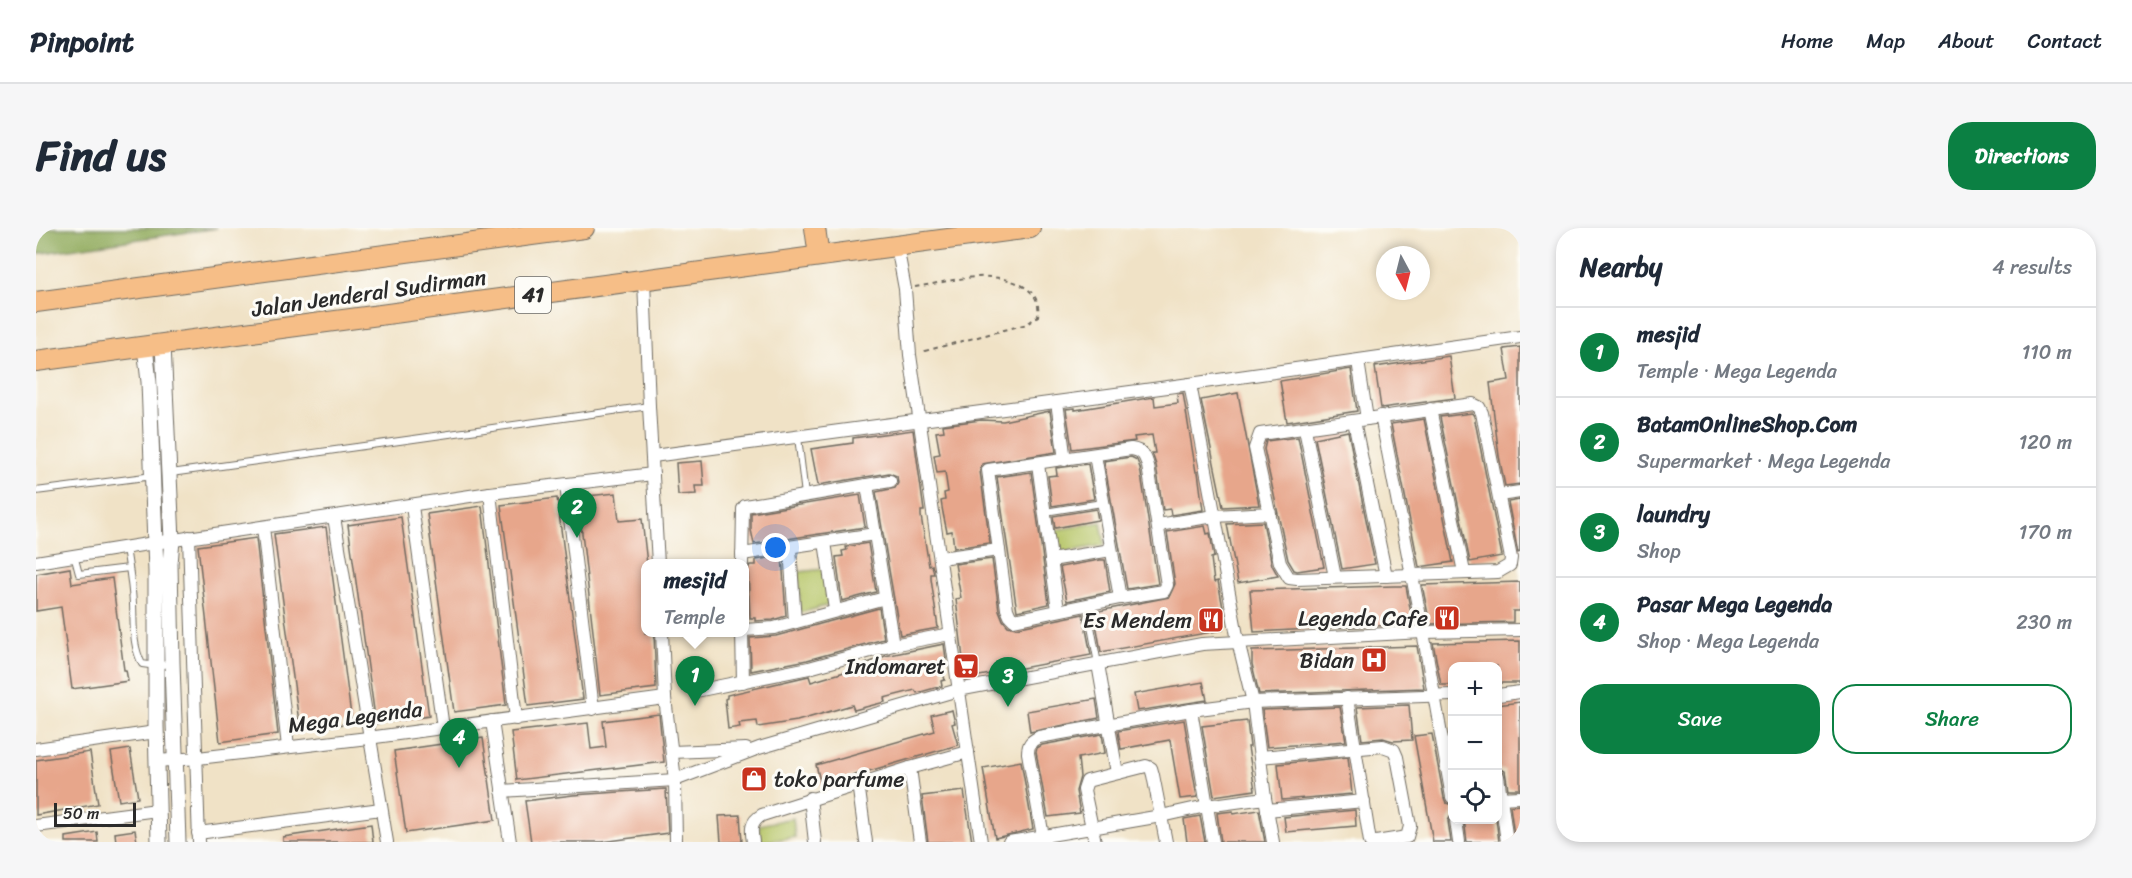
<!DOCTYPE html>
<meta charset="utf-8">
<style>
:root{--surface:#fff;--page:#f6f6f7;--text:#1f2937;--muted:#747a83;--line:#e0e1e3;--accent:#0b8043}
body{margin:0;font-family:Sriracha,sans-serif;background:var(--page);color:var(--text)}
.controls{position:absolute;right:18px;bottom:18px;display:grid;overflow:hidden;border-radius:12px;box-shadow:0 3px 9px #0003}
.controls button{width:54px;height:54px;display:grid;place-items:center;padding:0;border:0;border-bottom:2px solid var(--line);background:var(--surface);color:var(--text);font:30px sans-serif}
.compass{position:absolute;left:1340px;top:18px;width:54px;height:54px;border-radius:50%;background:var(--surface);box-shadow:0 3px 9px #0003;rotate:173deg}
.scale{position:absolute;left:18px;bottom:15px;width:82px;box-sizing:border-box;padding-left:6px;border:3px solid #2b2b2b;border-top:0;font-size:16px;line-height:21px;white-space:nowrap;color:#2b2b2b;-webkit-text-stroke:4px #fdfcf7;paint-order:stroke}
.you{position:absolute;left:740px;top:320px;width:21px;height:21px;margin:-15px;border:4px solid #fff;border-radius:50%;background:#1a73e8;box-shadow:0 0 0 9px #1a73e833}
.badge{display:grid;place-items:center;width:39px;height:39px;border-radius:50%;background:var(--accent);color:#fff;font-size:20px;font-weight:700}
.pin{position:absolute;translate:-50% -50px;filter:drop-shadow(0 2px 3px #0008)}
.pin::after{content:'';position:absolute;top:32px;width:21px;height:18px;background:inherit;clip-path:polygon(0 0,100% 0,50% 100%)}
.popup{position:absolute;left:605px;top:331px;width:108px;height:78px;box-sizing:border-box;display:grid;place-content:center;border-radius:12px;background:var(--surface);filter:drop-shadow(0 2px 4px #0005);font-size:20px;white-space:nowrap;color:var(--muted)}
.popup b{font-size:22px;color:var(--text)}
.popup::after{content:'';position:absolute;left:50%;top:100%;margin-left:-12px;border:12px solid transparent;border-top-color:var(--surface)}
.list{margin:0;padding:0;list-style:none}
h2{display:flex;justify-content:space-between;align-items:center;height:78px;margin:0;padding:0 24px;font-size:26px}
h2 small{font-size:20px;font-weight:400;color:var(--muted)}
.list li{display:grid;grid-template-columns:39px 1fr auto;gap:18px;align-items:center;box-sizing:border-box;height:90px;padding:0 24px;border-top:2px solid var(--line)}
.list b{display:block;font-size:22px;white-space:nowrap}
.list p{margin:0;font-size:20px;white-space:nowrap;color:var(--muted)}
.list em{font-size:20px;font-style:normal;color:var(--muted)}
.actions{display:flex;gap:12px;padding:18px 24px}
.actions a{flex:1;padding:14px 0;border:2px solid var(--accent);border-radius:24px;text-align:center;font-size:21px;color:var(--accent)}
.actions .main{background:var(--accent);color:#fff}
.icon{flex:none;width:33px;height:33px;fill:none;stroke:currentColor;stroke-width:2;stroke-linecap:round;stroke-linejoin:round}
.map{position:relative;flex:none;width:1484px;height:614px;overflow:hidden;border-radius:24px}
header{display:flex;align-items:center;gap:36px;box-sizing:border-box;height:84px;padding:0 30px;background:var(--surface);border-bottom:2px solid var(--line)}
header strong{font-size:28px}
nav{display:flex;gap:33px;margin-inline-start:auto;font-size:21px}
.intro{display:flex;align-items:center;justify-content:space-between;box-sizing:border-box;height:144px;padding:0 36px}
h1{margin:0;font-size:42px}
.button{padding:15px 27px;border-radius:24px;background:var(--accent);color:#fff;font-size:21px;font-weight:700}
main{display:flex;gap:36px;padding:0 36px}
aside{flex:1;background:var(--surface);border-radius:24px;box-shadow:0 3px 9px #0003}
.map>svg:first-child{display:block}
</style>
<header>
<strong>Pinpoint</strong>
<nav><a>Home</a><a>Map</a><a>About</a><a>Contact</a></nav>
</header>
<div class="intro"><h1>Find us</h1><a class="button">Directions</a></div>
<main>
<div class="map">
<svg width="1484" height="614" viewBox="0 0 1484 614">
<rect width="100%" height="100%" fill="#fdfcf7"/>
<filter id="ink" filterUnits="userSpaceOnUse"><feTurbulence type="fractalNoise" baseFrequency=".0167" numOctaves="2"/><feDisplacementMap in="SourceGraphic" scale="12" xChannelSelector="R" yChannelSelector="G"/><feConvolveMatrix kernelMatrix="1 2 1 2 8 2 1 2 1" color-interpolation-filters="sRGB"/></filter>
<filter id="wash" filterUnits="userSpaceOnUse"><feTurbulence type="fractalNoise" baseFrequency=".008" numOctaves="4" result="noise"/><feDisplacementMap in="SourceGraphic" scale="24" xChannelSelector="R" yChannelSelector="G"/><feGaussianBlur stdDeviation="1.35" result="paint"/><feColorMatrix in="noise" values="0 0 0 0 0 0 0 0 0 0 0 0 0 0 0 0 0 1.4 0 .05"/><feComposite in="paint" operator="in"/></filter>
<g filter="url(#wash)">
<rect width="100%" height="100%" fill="#f0e2c6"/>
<g fill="#b7c669" stroke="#71784a" stroke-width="1.5">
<polygon points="1065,294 1069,317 1023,325 1019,302"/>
<polygon points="788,341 793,377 764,385 763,344"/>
<polygon points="757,590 759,609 725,614 723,597"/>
</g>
<polygon fill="#91ab5d" stroke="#5e6b44" stroke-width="1.5" points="0,0 181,0 0,26"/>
<g id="blocks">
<g fill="#e7a68b">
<polygon points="1484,119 1484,256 1469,258 1463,228 1454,155 1473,152 1468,121"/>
<polygon points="1413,128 1419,170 1345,180 1339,139"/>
<polygon points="1315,141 1321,183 1251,194 1244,153"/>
<polygon points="1147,165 1160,244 1162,244 1167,282 1135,287 1134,281 1127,282 1120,237 1116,225 1119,225 1116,207 1098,209 1099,213 1036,221 1030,181 1039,180 1039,182 1118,169 1119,178 1142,175 1141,166"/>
<polygon points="1202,165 1223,277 1187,279 1165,172"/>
<polygon points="1014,183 1020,224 946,236 944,243 954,315 918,320 916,303 911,304 907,285 905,273 909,272 908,265 912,264 909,244 901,245 898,227 904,226 900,204 908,203 907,197 945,192 967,193"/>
<polygon points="1436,185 1438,188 1466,328 1434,334 1404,189"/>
<polygon points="1388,191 1417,334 1383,339 1355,196"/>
<polygon points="877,202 888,283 885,283 885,288 893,338 896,337 898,346 895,346 895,351 902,400 864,407 840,264 859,260 862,255 861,248 853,245 782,257 775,221 817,215 817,210"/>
<polygon points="1312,203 1339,336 1306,341 1279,210"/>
<polygon points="1262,209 1288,339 1261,343 1258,342 1252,332 1228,221 1230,213"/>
<polygon points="1095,229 1101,232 1104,240 1122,356 1091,361 1068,233"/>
<polygon points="666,233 668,258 659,258 660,266 642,267 640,235"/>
<polygon points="1052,236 1058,271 1016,278 1012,248 1021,247 1020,240"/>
<polygon points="995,244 1013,376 981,383 961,249"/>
<polygon points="580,265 583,293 606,291 611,336 609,405 618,405 620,460 564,467 542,269"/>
<polygon points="824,267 829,299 718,316 715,302 715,285"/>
<polygon points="521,270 547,471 492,478 465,277"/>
<polygon points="1484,272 1484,324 1482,325 1472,274"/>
<polygon points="446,278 470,477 418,484 391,286"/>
<polygon points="1060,281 1062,292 1019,300 1017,288"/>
<polygon points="365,289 393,488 340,496 312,297"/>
<polygon points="1227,294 1236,337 1242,348 1202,355 1191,296"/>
<polygon points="1169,298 1171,306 1174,305 1178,329 1175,330 1178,354 1182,353 1187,380 1183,381 1187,402 1065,424 1058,384 1133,369 1139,356 1131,304"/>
<polygon points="290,299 316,495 264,502 238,306"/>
<polygon points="220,310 242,506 184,514 162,318"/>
<polygon points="832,315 840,364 806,373 800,329 807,328 806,323 811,322 810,319"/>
<polygon points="746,328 750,388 737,392 719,393 719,390 714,390 712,341 714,337 720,337 720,332"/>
<polygon points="956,331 963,382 967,392 972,398 980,400 1047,386 1055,427 938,449 929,448 920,371 925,370 919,336"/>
<polygon points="1064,332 1069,332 1074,364 1031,373 1024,339"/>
<polygon points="34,340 36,356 76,350 88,442 90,442 92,453 36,461 25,379 0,383 0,346"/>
<polygon points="1484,354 1484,383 1477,383 1477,394 1394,396 1386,357"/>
<polygon points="1358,358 1370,358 1377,396 1218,404 1214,362"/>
<polygon points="843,380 848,411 771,432 715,443 714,410 740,408"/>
<polygon points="1484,413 1484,455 1461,455 1461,438 1416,438 1416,457 1405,457 1397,415"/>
<polygon points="908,416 910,431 904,433 909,452 905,453 906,458 881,465 879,462 848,470 849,474 818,482 816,477 761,493 722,499 721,493 703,495 704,499 692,501 689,471 691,470 691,467 773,448 775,454 815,442 849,428"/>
<polygon points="1381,418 1388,460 1223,466 1216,436 1216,423"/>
<polygon points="1167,454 1171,472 1101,483 1098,466"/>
<polygon points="1060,471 1063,490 994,504 991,483"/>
<polygon points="1484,474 1484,561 1472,561 1469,543 1461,540 1461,477"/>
<polygon points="1373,477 1376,512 1357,513 1347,510 1326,512 1321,479"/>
<polygon points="1304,479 1310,513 1231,519 1226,482"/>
<polygon points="916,482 919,495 916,496 922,517 785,557 780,537 899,503 895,487"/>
<polygon points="623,486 628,534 481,552 475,504 552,495 555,521 570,519 567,493"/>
<polygon points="1148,492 1161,569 1144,571 1134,512 1085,521 1082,503"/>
<polygon points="1211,493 1214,519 1212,519 1219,562 1178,568 1166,498"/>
<polygon points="1066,506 1069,525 1042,530 1044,549 1040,563 1044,585 1012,589 1000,524 1001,520 1006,517"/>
<polygon points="1396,506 1408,570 1410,575 1416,577 1416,585 1412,593 1415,614 1397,614 1383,536 1378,508"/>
<polygon points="447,510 459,592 370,605 358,523"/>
<polygon points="94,521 102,570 83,573 75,524"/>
<polygon points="54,524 62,576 0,587 0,532"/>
<polygon points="1312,529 1316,566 1246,572 1242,536"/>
<polygon points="985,533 997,601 959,610 947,540"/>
<polygon points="630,561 632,605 566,614 495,614 489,573 537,567"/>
<polygon points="928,563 936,614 892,614 886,568"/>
<polygon points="1484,577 1484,614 1479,614 1474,578"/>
<polygon points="1223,582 1229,614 1185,614 1181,585 1197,583 1197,586"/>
<polygon points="1319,582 1320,598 1250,604 1248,589"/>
<polygon points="704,587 706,614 685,614 683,588"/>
<polygon points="1164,588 1169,614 1151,614 1148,591"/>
<polygon points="1428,591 1460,591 1463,614 1431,614"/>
<polygon points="335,596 337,614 247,614 247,609"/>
<polygon points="99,602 101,614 80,614 79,605"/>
<polygon points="61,604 62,614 30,614 30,609"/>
</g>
</g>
</g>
<g filter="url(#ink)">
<use href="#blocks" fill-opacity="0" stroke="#706b61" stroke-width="1.5"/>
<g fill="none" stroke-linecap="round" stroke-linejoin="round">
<defs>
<g id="service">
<polyline points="762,209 769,267"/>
<polyline points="135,245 613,178"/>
<polyline points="0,263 117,248"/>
<polyline points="1009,284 1066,275"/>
<path d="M90,320C93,338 96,357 97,376C98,398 96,416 106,436L121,438L136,435"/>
<polyline points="38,327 43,346 93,340"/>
<polyline points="1051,377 1062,436"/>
</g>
<g id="minor">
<polyline points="861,18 869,61 874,127 945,614"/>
<polyline points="608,52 613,178 622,336"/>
<polyline points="1322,133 1331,191"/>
<polyline points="1154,156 1202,413 1217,474 1229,570 1237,614"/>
<polyline points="1021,174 1029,232"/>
<polygon points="1437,176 1443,179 1446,185 1475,330 1474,337 1462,344 1261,351 1253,350 1244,335 1219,220 1224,206"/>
<polyline points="1394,181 1428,344"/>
<polyline points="1345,188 1387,404 1416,569"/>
<polyline points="1318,193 1350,348"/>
<polyline points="1269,201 1299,349"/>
<path d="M1095,221C1107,223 1109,227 1112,238L1131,357L1128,363L1084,370L978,392L974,388L971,381L952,242Z"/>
<polyline points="1059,227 1084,370"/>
<polyline points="617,228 1154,156 1484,109"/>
<polyline points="1002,236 1022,382"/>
<polyline points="530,257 557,481"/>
<polyline points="831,257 857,417"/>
<polyline points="454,265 480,491"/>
<polyline points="1463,267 1484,264"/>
<polyline points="376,278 407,500"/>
<polyline points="298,289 351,614"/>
<polyline points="1122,297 1179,288 1234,285"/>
<polyline points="227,299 252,519"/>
<polyline points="153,309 163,614"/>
<polyline points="789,314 799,382"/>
<polyline points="754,320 759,394"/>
<polyline points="706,326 839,306"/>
<polyline points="904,330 963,322"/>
<polyline points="1015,332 1075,322"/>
<polyline points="0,334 118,315 454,265 617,246"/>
<polyline points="706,336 707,281 709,278 854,253"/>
<polyline points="708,402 738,400 849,370"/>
<polyline points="626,404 629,470 639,552 640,614"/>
<polyline points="706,404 707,454"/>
<polyline points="1062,436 1081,545"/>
<polyline points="660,463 773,440 857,417 914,406"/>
<polyline points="1462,467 1484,464"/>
<polyline points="1311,470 1334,614"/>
<polyline points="1155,482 1177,614"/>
<polyline points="456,493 474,614"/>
<polyline points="0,521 120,504"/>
<polyline points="636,524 710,521"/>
<polyline points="1224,529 1347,518 1358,522 1361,529 1374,598 1371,609 1340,614"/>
<polyline points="121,533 162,530 332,510 629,470"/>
<polyline points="874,540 884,614"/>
<polyline points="1462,548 1471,614"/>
<polyline points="822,555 830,614"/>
<polyline points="466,563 639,552 723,520 922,462 1166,416 1387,404 1484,402"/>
<polyline points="774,570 779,614"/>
<polyline points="1462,570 1484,569"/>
<polyline points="1231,582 1328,573"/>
<polyline points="1420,592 1423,614"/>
<polyline points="0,598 121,582"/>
<polyline points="162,605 345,581"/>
<path d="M717,614C715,602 714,594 726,587L874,540L932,524"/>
<polyline points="973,614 1125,588 1170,578 1229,570"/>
<path d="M1008,614L992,525C992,516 995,513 1003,509L1155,482L1217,474L1416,467"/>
<polyline points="1059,614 1048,562 1051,553 1110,538 1115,540 1117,547 1130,614"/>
</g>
<g id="tertiary">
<polyline points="127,117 136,312 134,336 136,435 142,614"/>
<polyline points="109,119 113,154 120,343 120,497 123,614"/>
</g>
<g id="trunk">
<polyline points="779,0 783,28"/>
<polyline points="0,74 548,0"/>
<polyline points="0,133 994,0"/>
</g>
</defs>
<use href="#service" stroke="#706b61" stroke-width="8"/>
<use href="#minor" stroke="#706b61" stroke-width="14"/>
<use href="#tertiary" stroke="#706b61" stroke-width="17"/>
<use href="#trunk" stroke="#706b61" stroke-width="22"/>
<path stroke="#706b61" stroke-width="2" stroke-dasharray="4.5 4.5" stroke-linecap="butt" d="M879,59C914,54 952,40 985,57C998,64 1004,73 1002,88L991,96L885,124"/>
<use href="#service" stroke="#fff" stroke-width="6"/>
<use href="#minor" stroke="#fff" stroke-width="12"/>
<use href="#tertiary" stroke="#fff" stroke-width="15"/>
<use href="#trunk" stroke="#f6be87" stroke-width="20"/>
</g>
</g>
<defs>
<symbol id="restaurant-square" viewBox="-11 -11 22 22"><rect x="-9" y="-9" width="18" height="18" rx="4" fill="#c8321e" stroke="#fdfcf7"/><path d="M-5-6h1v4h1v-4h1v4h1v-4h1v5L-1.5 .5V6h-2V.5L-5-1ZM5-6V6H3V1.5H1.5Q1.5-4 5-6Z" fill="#fff"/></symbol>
<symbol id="hospital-square" viewBox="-11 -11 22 22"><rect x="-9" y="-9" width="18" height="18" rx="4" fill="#c8321e" stroke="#fdfcf7"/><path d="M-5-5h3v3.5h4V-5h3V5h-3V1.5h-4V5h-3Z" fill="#fff"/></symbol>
<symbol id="supermarket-square" viewBox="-11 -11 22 22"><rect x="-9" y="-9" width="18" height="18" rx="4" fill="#c8321e" stroke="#fdfcf7"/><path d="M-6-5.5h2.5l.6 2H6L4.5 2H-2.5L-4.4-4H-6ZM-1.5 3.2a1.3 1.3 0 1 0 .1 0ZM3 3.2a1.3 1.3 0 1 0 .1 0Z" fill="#fff"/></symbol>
<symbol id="shop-square" viewBox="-11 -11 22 22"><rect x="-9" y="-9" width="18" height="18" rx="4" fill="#c8321e" stroke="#fdfcf7"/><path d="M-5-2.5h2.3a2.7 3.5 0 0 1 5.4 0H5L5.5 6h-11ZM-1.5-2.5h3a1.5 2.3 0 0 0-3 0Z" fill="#fff"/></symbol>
</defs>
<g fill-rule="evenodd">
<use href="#restaurant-square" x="1396" y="375" width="30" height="30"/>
<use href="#restaurant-square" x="1160" y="377" width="30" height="30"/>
<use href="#hospital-square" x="1323" y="417" width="30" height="30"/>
<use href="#supermarket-square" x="915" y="423" width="30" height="30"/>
<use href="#shop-square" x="703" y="536" width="30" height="30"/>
</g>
<g text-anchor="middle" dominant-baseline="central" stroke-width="6" stroke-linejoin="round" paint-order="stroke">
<rect fill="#fdfcf7" stroke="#6a6a68" stroke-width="1.5" x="479" y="49" width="36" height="36" rx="4.5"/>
<g font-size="21" font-weight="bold" fill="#2b2b2b">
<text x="497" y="67">41</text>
</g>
<g font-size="22" fill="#2b2b2b" stroke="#fdfcf7">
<text transform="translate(333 65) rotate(-8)">Jalan Jenderal Sudirman</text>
<text transform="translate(319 489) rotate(-7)">Mega Legenda</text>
</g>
<g font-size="22" fill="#2b2b2b" stroke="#fdfcf7" text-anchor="end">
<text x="1392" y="390">Legenda Cafe</text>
<text x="1156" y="392">Es Mendem</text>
<text x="1318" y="432">Bidan</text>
<text x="910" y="438">Indomaret</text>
<text x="738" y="551" text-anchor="start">toko parfume</text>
</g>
</g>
</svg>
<div class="controls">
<button>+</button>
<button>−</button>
<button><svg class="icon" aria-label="locate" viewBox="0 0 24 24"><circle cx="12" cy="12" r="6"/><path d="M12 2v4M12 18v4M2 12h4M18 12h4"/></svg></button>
</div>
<svg class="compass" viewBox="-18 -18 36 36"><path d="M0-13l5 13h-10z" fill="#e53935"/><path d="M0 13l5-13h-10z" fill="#747a83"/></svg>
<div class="scale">50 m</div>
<div class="you"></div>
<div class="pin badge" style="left:659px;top:478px">1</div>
<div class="popup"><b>mesjid</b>Temple</div>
<div class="pin badge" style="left:541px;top:310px">2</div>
<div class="pin badge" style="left:972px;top:479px">3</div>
<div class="pin badge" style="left:423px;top:540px">4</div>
</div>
<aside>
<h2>Nearby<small>4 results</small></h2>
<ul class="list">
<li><span class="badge">1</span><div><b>mesjid</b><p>Temple · Mega Legenda</p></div><em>110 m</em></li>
<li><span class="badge">2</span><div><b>BatamOnlineShop.Com</b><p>Supermarket · Mega Legenda</p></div><em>120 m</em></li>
<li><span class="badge">3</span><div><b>laundry</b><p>Shop</p></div><em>170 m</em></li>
<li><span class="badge">4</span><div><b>Pasar Mega Legenda</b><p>Shop · Mega Legenda</p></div><em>230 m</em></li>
</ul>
<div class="actions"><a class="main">Save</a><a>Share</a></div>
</aside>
</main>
